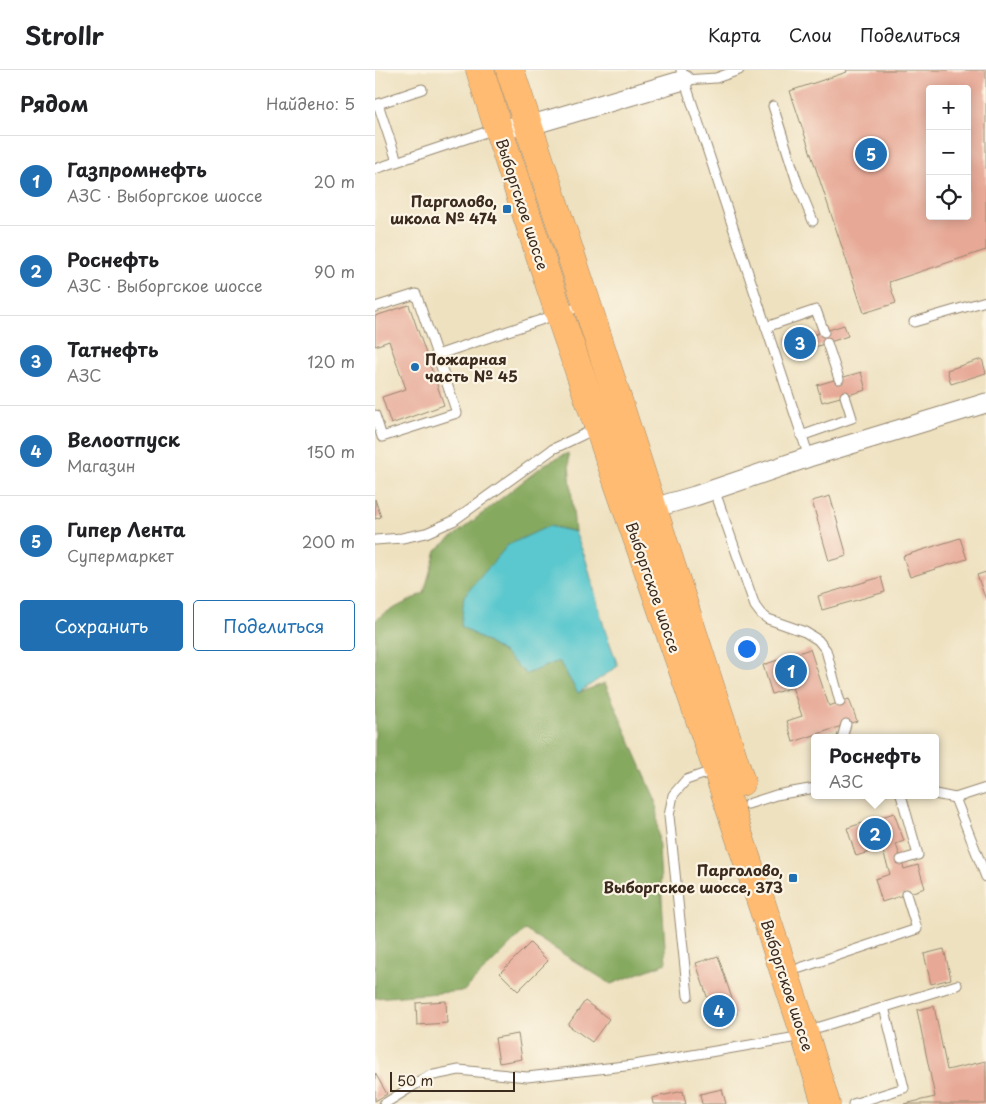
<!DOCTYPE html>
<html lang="ru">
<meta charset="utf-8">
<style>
:root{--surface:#fff;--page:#f2f2f2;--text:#202124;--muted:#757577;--line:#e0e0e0;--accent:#1f6fb2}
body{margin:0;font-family:"Playpen Sans",sans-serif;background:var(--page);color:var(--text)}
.controls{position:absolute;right:15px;top:15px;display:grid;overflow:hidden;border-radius:5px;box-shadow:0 2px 12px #0003}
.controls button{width:45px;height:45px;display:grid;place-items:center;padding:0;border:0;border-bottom:1px solid var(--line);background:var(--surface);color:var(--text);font:25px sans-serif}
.scale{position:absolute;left:15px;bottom:12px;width:125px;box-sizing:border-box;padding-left:5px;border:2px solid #3b2a1e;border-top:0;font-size:14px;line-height:18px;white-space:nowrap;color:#3b2a1e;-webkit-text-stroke:4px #fcf5e5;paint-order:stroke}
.you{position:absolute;left:371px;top:578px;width:18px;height:18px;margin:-12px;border:4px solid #fff;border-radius:50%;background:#1a73e8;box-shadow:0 0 0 8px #1a73e833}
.badge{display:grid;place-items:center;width:32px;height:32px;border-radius:50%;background:var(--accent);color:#fff;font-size:16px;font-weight:700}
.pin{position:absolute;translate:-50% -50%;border:2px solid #fff;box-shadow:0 1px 5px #0006}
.popup{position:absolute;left:436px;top:664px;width:128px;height:65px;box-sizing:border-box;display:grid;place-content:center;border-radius:5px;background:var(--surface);filter:drop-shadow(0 1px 4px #0005);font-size:16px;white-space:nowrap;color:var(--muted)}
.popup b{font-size:19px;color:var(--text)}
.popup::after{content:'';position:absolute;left:50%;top:100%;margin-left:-10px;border:10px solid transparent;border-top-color:var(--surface)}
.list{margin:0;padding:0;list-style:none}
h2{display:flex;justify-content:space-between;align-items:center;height:65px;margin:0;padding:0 20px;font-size:21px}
h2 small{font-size:16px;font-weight:400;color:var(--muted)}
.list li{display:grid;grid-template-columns:32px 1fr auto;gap:15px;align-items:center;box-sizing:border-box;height:90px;padding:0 20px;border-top:1px solid var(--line)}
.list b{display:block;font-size:19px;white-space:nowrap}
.list p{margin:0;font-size:16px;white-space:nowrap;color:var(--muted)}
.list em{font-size:16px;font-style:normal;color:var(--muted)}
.actions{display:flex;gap:10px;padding:15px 20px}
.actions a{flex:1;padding:11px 0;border:1px solid var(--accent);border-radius:5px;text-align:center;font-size:18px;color:var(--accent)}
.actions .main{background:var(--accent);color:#fff}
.icon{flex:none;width:28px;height:28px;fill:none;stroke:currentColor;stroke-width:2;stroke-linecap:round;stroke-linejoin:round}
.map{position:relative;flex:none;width:611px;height:1034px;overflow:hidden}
header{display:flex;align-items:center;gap:30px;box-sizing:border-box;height:70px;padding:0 25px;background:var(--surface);border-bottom:1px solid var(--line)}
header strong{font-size:24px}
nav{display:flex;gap:28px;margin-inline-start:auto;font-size:18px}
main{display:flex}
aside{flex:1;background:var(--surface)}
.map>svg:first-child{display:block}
</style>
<header>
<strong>Strollr</strong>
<nav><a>Карта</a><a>Слои</a><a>Поделиться</a></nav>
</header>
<main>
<aside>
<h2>Рядом<small>Найдено: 5</small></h2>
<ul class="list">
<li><span class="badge">1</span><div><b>Газпромнефть</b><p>АЗС · Выборгское шоссе</p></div><em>20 m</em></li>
<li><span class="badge">2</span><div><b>Роснефть</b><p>АЗС · Выборгское шоссе</p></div><em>90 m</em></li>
<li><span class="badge">3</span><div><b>Татнефть</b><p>АЗС</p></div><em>120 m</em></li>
<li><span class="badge">4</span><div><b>Велоотпуск</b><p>Магазин</p></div><em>150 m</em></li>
<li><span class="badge">5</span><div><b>Гипер Лента</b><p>Супермаркет</p></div><em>200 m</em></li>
</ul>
<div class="actions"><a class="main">Сохранить</a><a>Поделиться</a></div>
</aside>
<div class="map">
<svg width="611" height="1034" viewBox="0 0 611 1034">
<rect width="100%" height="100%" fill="#fcf5e5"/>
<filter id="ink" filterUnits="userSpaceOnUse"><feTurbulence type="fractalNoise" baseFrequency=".02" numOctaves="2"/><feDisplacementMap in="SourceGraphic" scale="10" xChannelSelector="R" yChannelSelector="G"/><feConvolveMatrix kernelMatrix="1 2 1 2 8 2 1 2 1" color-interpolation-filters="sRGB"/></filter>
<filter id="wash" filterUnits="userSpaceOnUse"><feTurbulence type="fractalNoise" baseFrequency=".0096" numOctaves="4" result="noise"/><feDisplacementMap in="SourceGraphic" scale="20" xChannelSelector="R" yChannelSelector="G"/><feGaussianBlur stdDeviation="1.12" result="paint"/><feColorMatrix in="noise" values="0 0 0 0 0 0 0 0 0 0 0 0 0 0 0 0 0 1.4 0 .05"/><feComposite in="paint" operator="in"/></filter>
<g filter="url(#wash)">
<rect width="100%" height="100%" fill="#eee1c0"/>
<polygon fill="#85a95e" stroke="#606a3e" points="193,383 200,462 174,456 86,556 129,583 151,604 184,591 203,623 230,613 281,731 291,893 236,914 150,860 89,921 0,928 0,551 8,544 49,523 61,480 170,394"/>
<polygon fill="#5ac8ce" stroke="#4a7976" points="174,456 200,462 211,490 229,557 243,596 203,623 184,591 151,604 129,583 86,556 89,526 133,475"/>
<g id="blocks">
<g fill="#e7a896" fill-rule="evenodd">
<path d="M471,0H611V180L514,212L521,233L489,243L415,21L472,2ZM555,19H592V146H555Z"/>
<polygon points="34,235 69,335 16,354 7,327 31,319 14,271 0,276 0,246"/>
<polygon points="469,255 473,266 416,285 411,268 433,261 435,266"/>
<polygon points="607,289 611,303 576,314 572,300"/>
<polygon points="486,302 491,320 447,332 442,315"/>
<polygon points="455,426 472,486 454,491 437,431"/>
<polygon points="0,429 6,447 0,449"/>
<polygon points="585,468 592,489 535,507 528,486"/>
<polygon points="611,502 611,530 602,505"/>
<polygon points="506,507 510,522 447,540 443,526"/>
<polygon points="435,579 454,636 474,629 482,651 418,672 412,651 427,646 417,617 397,624 388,595"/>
<polygon points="519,743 529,771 521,774 529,799 543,795 550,818 507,832 500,809 515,804 507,778 481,786 472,758"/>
<polygon points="155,873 173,891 143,921 125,903"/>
<polygon points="569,879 576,909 556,914 549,884"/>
<polygon points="343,886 362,944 340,951 321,893"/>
<polygon points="71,931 72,953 42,955 41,933"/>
<polygon points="210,931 234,949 217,972 193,955"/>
<polygon points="559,936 572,1000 611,991 611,1034 529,1034 560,1027 542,940"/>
<polygon points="143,964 147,989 124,993 120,968"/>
<polygon points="0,1003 12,1024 0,1031"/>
<polygon points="347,1019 351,1034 327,1034 325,1024"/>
<polygon points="308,1021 311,1034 278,1034 277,1028"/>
</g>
</g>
</g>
<g filter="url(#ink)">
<use href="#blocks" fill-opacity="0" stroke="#94866f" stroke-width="1"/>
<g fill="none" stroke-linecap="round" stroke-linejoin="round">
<defs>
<g id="service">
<polyline points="306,0 434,387"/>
<polyline points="309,10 341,8 364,0"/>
<polyline points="3,34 22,91"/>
<polyline points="0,35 47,19"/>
<polyline points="398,36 422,112 438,151"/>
<polyline points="0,99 120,59"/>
<polyline points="0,237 41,224 82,343 7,367 0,345"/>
<polyline points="539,252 611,231"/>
<polyline points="391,257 441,240 449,262"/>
<polyline points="452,273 464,309"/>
<polyline points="62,285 210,235"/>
<polyline points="426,366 477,348 470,326"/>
<polyline points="339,419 380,536 386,544 393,549 430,562 443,570 451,580 465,632"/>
<polyline points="0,470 27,468 51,463 78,451 178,379 222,358"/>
<polyline points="467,668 471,654"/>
<polyline points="560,724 580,728 611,718"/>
<polyline points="526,725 543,785 526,790"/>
<polyline points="580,728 611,807"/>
<polyline points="373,734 401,725 440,718"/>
<polyline points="425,898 542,859 531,824"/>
<polyline points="313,926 294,746 298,725 311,710 340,700"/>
<polyline points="445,957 582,915"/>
<polyline points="9,1034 54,1006 84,1000 152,1007 259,995 428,966"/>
<polyline points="478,1034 529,1018 509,937"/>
</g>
<g id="minor">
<polyline points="123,58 153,56 309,10"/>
<polyline points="278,438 320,426 434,387 611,333"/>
</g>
<g id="primary">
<polyline points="105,0 123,58 184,243 342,699 430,965 451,1034"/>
<polyline points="135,0 212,234 366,712"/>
</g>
</defs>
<use href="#service" stroke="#94866f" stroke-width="11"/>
<use href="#minor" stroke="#94866f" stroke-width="21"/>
<use href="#primary" stroke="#94866f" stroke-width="29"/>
<use href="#service" stroke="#fff" stroke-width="9"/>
<use href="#minor" stroke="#fff" stroke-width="19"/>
<use href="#primary" stroke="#ffbb71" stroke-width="28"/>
</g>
</g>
<g fill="#1f6fb2" stroke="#fcf5e5" stroke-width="2">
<rect x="127" y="134" width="10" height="10" rx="2.5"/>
<circle cx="40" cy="297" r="5"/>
<rect x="413" y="803" width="10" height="10" rx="2.5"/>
</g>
<g text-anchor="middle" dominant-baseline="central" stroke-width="4.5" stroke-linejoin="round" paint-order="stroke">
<g font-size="15" font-weight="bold" fill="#3b2a1e" stroke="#fcf5e5" text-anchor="end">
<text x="122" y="130">Парголово,<tspan x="122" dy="17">школа № 474</tspan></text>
<text x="50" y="288" text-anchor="start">Пожарная<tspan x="50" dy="17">часть № 45</tspan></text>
<text x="408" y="799">Парголово,<tspan x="408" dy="17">Выборгское шоссе, 373</tspan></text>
</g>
<g font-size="15" fill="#3b2a1e" stroke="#fcf5e5">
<text transform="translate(148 134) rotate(72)">Выборгское шоссе</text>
<text transform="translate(279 517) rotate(71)">Выборгское шоссе</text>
<text transform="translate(413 915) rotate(72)">Выборгское шоссе</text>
</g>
</g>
</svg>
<div class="controls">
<button>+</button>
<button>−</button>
<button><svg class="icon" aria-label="locate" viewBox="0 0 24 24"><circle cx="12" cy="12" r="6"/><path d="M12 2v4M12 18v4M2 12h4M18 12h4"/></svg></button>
</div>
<div class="scale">50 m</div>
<div class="you"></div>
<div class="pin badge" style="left:416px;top:601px">1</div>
<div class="pin badge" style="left:500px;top:764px">2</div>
<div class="popup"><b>Роснефть</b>АЗС</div>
<div class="pin badge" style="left:425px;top:273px">3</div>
<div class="pin badge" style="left:344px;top:941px">4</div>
<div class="pin badge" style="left:496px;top:84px">5</div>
</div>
</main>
